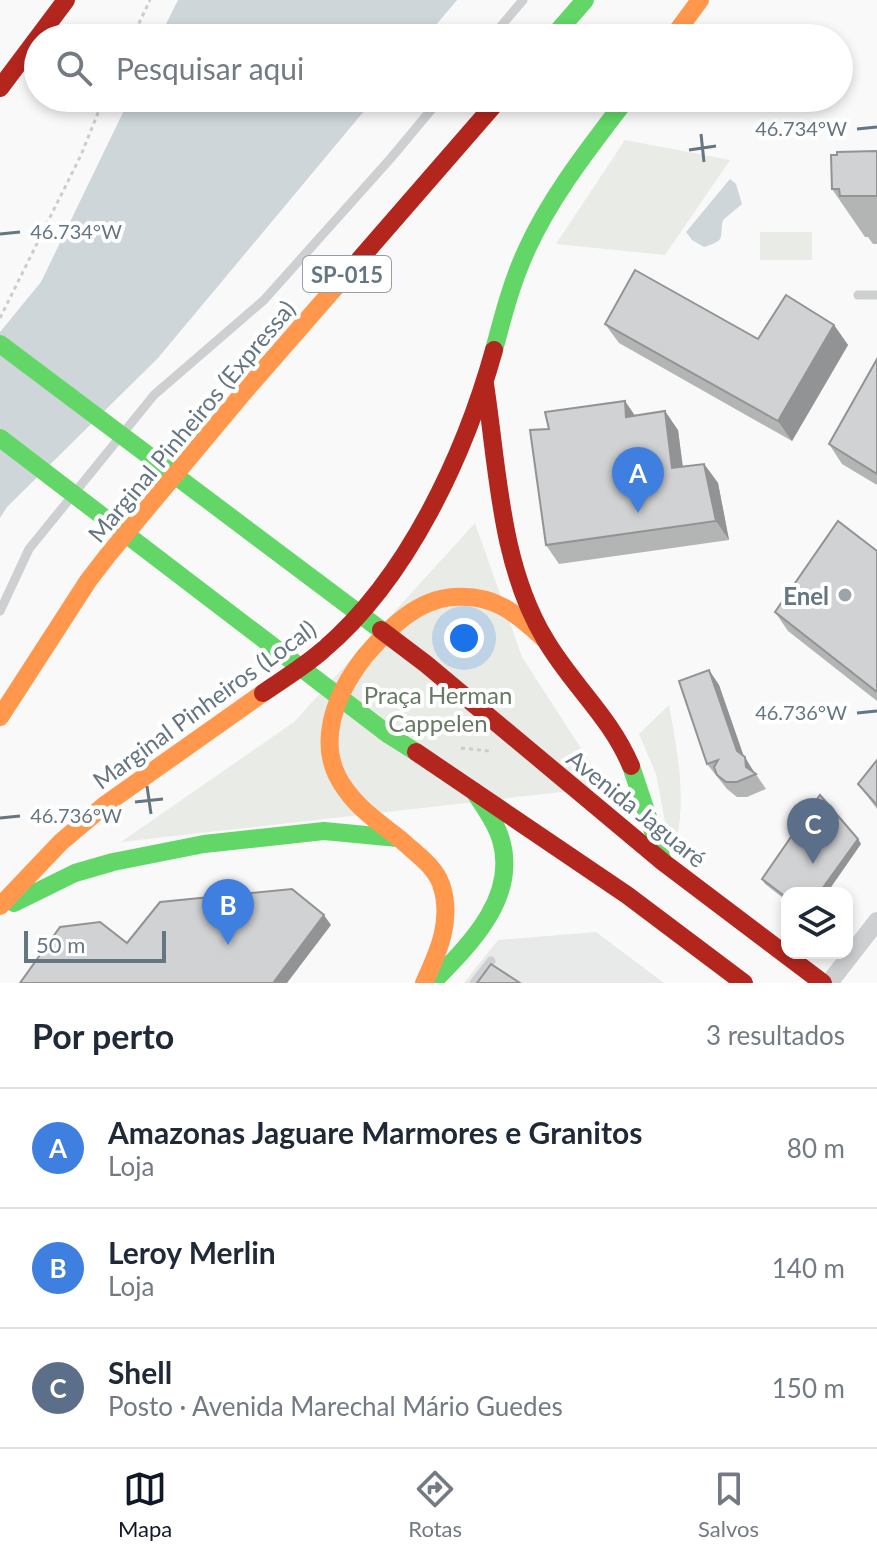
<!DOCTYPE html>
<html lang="pt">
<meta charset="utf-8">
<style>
:root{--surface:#fff;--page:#f6f6f7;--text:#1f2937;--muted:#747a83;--line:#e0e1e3;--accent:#111827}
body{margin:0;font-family:Lato,sans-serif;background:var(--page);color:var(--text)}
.controls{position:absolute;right:24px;bottom:24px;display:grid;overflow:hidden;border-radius:16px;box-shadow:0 4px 12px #0003}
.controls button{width:72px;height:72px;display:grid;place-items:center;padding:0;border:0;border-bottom:2px solid var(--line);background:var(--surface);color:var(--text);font:40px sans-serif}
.scale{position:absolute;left:24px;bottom:20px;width:142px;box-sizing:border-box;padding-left:8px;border:4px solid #657683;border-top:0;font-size:22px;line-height:28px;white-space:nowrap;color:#657683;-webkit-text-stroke:6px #fff;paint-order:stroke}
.you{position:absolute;left:464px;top:638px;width:28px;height:28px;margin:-20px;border:6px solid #fff;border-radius:50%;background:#1a73e8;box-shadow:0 0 0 12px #1a73e833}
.badge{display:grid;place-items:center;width:52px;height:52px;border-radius:50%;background:var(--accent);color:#fff;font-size:26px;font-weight:700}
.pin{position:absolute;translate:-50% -66px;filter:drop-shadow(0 2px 4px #0008)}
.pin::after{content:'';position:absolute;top:42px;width:28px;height:24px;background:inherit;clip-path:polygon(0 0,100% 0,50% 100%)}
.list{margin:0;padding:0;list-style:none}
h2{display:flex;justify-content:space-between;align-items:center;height:104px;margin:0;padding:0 32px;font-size:34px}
h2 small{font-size:26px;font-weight:400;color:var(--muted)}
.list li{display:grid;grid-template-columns:52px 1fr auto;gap:24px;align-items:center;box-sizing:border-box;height:120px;padding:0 32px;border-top:2px solid var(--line)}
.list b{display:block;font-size:30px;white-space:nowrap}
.list p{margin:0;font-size:26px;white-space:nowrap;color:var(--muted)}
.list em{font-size:26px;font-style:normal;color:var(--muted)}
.icon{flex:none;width:44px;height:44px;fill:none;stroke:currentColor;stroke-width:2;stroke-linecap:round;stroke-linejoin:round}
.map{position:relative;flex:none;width:877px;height:983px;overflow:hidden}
.search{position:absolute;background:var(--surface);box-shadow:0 4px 12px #0003;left:24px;right:24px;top:24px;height:88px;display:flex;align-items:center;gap:20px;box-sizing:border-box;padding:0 28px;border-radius:44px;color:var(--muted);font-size:30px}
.sheet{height:464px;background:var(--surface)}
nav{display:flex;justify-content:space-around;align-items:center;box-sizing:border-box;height:112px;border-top:2px solid var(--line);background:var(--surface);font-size:22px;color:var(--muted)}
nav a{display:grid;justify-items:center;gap:4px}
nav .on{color:var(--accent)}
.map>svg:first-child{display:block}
</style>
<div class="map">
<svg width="877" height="983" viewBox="0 0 877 983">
<rect width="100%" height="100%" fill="#f9f9f9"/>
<polygon fill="#e8e9e9" points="596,932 664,983 464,983 498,940"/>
<g fill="#e8ebe6">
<polygon points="625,140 730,160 665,255 556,244"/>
<rect x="760" y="232" width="52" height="28"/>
<polygon points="475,523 522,657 606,787 121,842 294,722"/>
<path d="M669,705C677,750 686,793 677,838L667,832L656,774L639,734Z"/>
</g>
<g fill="#ced6d9">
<polygon points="178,0 457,0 425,38 159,38"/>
<polygon points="130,98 375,98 158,358 7,507 0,518 0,332 41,282"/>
<path d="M730,179L736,184L742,204L723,220C719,238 727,240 704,247L692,240L686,232Z"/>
</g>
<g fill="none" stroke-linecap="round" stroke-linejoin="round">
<g stroke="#cbcccd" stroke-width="3" stroke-dasharray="4 4" stroke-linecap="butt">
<polyline points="132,38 150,0"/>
<polyline points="0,318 81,155 104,98"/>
<polyline points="461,748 489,751"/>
</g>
<g stroke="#cecfd0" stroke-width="9">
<polyline points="491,38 523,0"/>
<polyline points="858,295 877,295"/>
<polyline points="0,611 29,549 154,395 264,300 391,158 441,98"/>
<polyline points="474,983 491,961"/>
</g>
<polyline stroke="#cecfd0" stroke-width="18" points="829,983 877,921"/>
<g stroke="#63d668" stroke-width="18">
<polyline points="552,38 585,0"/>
<polyline points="0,344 381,630"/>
<path d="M494,350C503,316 512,281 527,249C552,194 591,146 627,98"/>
<polyline points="0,438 389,735 416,752"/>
<polyline points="631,766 663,862"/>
<polyline points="14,903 75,873 113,862 204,844 324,831 398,838"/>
<path d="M432,983C469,945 518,898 501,840C496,822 483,806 474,791"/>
</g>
<g stroke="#ff974d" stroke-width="18">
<polyline points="672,38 700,0"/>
<polyline points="0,717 88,581 108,555 244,392 360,259"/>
<polyline points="0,906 61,842 106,804 263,693"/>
<path d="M424,983C439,951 453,919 441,884C434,865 414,852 400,839C381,824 360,810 346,790C313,747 335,694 365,656C388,629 417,599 454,597C494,594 516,613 544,639"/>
</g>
<g stroke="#b3261e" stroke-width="18">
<polyline points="0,88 66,0"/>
<polyline points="360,259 500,98"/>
<path d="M485,384C498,469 500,564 545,639C571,684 610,716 631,766"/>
<polyline points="381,630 426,664 663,862 823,983"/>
<path d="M263,693C283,679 305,666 323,650C408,578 465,454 494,350"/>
<polyline points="416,752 627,895 744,983"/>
</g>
</g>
<g fill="#b3b5b5">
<polygon points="877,151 877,244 873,244 868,237 865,237 832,189"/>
<polygon points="605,324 758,339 834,325 848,345 792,441 619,343"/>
<polygon points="877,359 877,485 842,464 829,444"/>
<polygon points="635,416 678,430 683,466 704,464 718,483 729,540 559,564 546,545"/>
<polygon points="877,551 877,701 788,631 775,612"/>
<polygon points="709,670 719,685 744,757 766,789 747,797 737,797 727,789 707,764"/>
<polygon points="877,760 877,809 858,784"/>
<polygon points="858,839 861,844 787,893 787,901 765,884 762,879"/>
</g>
<g fill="#929394">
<polygon points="834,325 848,345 792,441 778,421"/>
<polygon points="625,401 638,420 626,417"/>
<polygon points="665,411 678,430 685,487 672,468"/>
<polygon points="704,464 718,483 729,540 716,521"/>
<polygon points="709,670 719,685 745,760 745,757 755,774 752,775 737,751"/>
<polygon points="858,839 861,844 827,893 819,893"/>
<polygon points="324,915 331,925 287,983 273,983"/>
</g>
<g fill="#d0d2d3" stroke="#929394" stroke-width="2">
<polygon points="877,151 877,196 840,196 839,189 832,189 831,155 837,155 837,152"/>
<polygon points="635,270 758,339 786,295 834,325 778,421 605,324"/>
<polygon points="877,359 877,474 829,444"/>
<polygon points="625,401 626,417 665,411 672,468 704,464 716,521 546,545 530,430 549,429 545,412"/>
<polygon points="838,521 877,551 877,692 775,612"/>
<polygon points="709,670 737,751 745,757 746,767 756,774 737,782 726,782 717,775 714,767 718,760 707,764 679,681"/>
<polygon points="877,760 877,805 858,784"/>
<polygon points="820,795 858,839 819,893 787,893 787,898 762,879"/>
<polygon points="292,889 324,915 273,983 20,983 60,927 100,922 127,943 160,902"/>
<polygon points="491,964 520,983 477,983"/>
</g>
<path fill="none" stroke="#657683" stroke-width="3" d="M857,129L877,127M701,134L704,162M689,150L716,146M0,234L20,232M857,713L877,711M147,786L151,814M135,802L163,799M0,818L20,816"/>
<circle fill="#99a4ac" stroke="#fff" stroke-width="3" cx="845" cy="595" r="8"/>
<g text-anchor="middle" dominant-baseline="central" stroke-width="8" stroke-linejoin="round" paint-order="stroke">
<rect fill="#fff" stroke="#939fa8" stroke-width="2" x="303" y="256" width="88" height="36" rx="6"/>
<g font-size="22" font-weight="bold" fill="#657683">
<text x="347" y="274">SP-015</text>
</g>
<g font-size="24" fill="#657683" stroke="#fff">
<text transform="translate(191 421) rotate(-50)">Marginal Pinheiros (Expressa)</text>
<text transform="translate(204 704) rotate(-36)">Marginal Pinheiros (Local)</text>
<text transform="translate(637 808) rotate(39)">Avenida Jaguaré</text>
</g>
<g font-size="24" font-weight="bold" fill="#657683" stroke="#fff" text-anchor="end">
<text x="829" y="595">Enel</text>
</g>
<g font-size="24" fill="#687a64" stroke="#fff">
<text x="438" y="694">Praça Herman<tspan x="438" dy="28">Cappelen</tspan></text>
</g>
</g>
<g font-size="20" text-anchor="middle" fill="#657683" stroke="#fff" stroke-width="8" stroke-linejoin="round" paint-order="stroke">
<text x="801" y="136">46.734°W</text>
<text x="76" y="239">46.734°W</text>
<text x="801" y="720">46.736°W</text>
<text x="76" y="823">46.736°W</text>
</g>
</svg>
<div class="controls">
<button><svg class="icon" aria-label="layers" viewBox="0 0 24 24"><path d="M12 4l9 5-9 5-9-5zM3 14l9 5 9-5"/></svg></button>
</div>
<div class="scale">50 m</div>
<div class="you"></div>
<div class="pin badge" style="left:638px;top:513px;background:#3f7fe0">A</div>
<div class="pin badge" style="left:228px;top:945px;background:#3f7fe0">B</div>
<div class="pin badge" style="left:813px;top:864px;background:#5c6f8a">C</div>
<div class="search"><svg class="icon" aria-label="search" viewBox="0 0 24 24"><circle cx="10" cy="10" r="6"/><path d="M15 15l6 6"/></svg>Pesquisar aqui</div>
</div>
<section class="sheet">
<h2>Por perto<small>3 resultados</small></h2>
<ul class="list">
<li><span class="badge" style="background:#3f7fe0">A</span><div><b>Amazonas Jaguare Marmores e Granitos</b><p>Loja</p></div><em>80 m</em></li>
<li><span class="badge" style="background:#3f7fe0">B</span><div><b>Leroy Merlin</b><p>Loja</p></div><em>140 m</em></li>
<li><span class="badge" style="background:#5c6f8a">C</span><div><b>Shell</b><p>Posto · Avenida Marechal Mário Guedes</p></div><em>150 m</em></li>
</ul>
</section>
<nav>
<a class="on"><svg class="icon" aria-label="map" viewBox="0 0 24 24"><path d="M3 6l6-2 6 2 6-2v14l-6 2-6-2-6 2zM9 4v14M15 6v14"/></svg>Mapa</a>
<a><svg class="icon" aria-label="directions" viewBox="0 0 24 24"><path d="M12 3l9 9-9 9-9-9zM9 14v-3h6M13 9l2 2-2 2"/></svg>Rotas</a>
<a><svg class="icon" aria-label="saved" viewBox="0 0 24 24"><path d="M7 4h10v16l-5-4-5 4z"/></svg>Salvos</a>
</nav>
